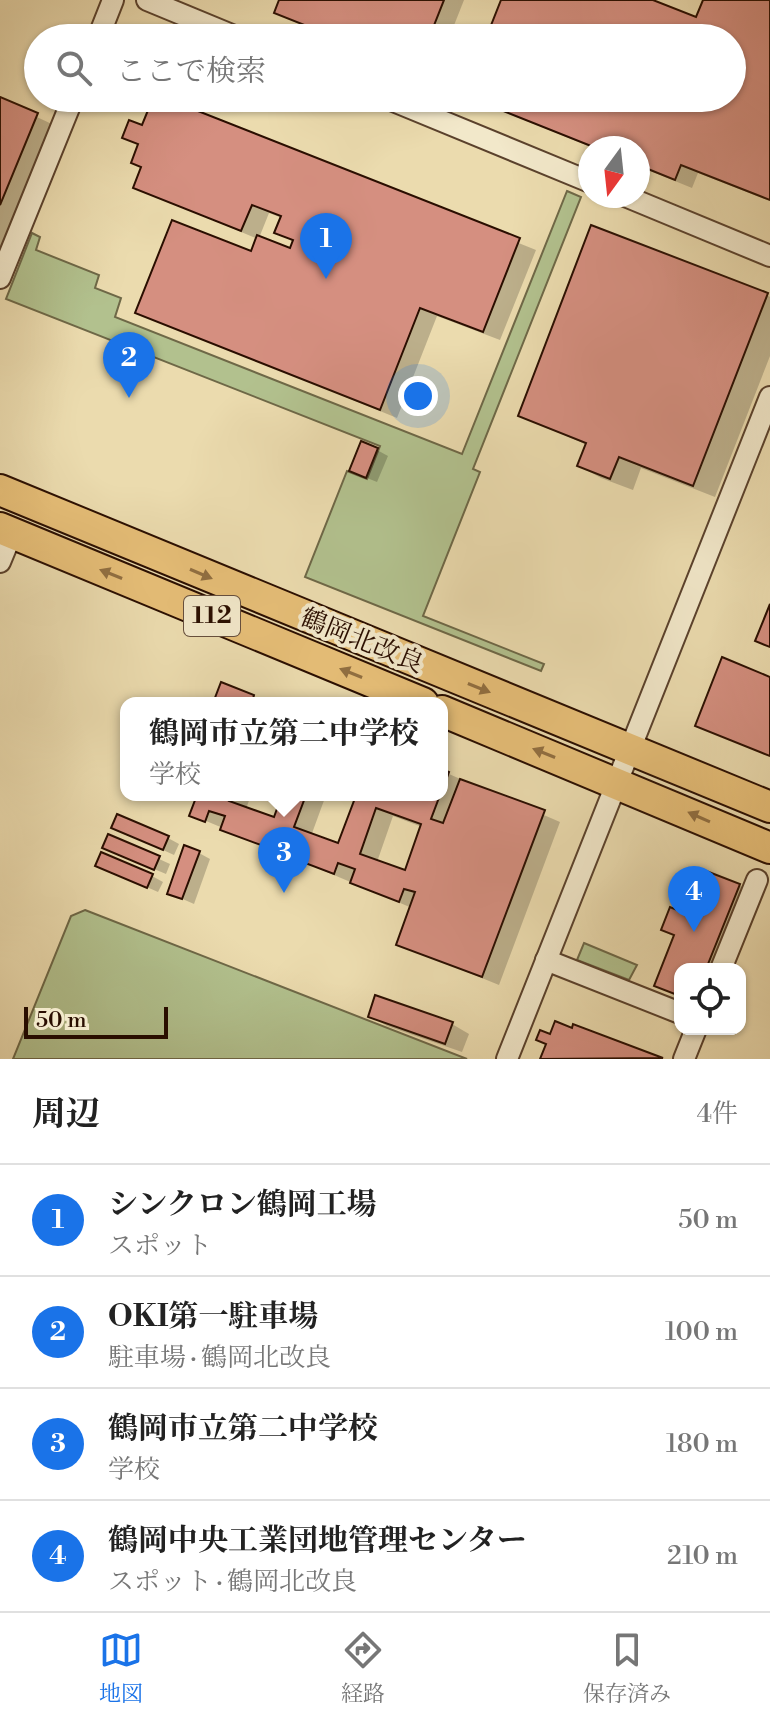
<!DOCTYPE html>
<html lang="ja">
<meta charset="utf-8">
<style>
:root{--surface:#fff;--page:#f2f2f2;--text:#222;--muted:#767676;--line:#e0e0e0;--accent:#1a73e8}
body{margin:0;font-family:"Libre Bodoni","Noto Serif JP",serif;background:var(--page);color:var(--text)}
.controls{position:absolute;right:24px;bottom:24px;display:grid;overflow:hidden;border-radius:16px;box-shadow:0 2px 6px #0004}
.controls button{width:72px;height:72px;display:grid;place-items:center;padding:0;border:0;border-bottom:2px solid var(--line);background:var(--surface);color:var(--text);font:40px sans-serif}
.compass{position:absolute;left:578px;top:136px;width:72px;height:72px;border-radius:50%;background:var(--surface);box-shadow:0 2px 6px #0004;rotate:195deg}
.scale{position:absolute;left:24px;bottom:20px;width:144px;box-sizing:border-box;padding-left:8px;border:4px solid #2a0e00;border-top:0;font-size:22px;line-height:28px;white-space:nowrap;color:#2a0e00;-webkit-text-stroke:6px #f2e8ca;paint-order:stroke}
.you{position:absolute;left:418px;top:396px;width:28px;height:28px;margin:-20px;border:6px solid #fff;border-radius:50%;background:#1a73e8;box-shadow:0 0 0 12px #1a73e833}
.badge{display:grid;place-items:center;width:52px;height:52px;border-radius:50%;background:var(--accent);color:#fff;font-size:26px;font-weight:700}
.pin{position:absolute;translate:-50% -66px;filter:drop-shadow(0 2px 4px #0008)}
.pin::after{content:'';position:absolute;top:42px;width:28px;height:24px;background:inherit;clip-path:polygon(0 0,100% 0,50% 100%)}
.popup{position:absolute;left:120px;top:697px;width:328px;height:104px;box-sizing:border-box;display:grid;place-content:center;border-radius:16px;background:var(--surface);filter:drop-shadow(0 2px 6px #0005);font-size:26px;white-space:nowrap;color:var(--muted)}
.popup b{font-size:30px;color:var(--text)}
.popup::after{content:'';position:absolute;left:50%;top:100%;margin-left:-16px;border:16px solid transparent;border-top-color:var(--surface)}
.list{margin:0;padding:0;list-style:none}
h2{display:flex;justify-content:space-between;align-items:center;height:104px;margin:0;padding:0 32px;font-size:34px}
h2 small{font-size:26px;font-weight:400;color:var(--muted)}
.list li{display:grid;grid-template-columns:52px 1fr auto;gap:24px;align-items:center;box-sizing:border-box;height:112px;padding:0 32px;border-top:2px solid var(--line)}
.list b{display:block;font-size:30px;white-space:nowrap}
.list p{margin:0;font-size:26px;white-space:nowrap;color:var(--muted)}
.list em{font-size:26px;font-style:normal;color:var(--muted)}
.icon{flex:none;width:44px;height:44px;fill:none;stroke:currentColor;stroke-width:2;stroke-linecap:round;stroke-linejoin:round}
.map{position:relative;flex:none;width:770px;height:1059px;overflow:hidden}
.search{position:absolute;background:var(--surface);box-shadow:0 2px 6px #0004;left:24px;right:24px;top:24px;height:88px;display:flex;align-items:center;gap:20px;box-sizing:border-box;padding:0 28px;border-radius:44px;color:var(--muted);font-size:30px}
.sheet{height:552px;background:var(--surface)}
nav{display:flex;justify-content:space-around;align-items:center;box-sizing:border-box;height:112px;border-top:2px solid var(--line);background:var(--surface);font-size:22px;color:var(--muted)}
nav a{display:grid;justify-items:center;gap:4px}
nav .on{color:var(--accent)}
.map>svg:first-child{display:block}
</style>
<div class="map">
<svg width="770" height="1059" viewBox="0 0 770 1059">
<rect width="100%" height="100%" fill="#ebdbae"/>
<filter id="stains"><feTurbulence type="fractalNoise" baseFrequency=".0025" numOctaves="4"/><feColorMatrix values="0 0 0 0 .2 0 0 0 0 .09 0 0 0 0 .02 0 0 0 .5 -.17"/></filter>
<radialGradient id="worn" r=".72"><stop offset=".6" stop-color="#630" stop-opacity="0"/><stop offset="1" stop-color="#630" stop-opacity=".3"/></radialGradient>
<g fill="#b2c18e" stroke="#6e6847" stroke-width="2">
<polygon points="567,191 581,197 473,469 480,472 423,616 544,664 541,671 305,577 347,471 367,479 380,446 6,299 32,233 40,237 36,250 99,275 95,288 121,298 115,317 462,454"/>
<polygon points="85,910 467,1059 13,1059 71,916"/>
<polygon points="584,943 637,965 629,980 577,960"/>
</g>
<g fill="#0003" fill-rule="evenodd">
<polygon points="281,0 464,0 449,38 334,38 276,12"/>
<polygon points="503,0 648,0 697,20 705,0 770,0 770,201 698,173 692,188 638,166 638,148 593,148 472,98 732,98 732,38 488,38"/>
<path d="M155,98L536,250L500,340L437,316L397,418L138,312L252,254L258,239L135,187L143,168L140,146L124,137L143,128ZM269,213L282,218L277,232L294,242L291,251L259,238Z"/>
<polygon points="0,100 54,125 0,254"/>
<polygon points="767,295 770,297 770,356 715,497 641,468 633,490 601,478 579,466 587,445 520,415"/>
<polygon points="377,450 388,456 377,482 362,476"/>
<polygon points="770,679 770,757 697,725"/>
<polygon points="222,685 254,697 264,703 215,703"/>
<path d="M442,771L560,822L499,985L398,944L412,908L192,815L199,795H251L246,809L276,819L284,795H326L311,836L340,846L356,800L342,795H442ZM393,816L422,827L406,872L377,862Z"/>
<polygon points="113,827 168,838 179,844 174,855"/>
<polygon points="109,836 170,864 166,874 116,853"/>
<polygon points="199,853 210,859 194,904 169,893"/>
<polygon points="97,865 152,876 163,882 158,892"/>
<polygon points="739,885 750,892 720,969 680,969 680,996 676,936 664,929"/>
<polygon points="370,1016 452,1024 469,1034 462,1052 387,1026"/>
<polygon points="575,1027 659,1059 542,1059 552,1036 573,1030"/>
</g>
<g fill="#d58f80" stroke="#2a0e00" stroke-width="2" fill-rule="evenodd">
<polygon points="279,0 444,0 429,38 337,38 274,13"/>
<polygon points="501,0 653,0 696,17 703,0 770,0 770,200 681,165 675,180 638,165 638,148 596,148 471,98 732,98 732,38 486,38"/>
<polygon points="0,97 38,113 0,205"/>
<polygon points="153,98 165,98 520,238 483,332 420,308 380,410 135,313 172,220 251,251 257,235 290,248 293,240 274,233 281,216 252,205 241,231 133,188 141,167 131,163 138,144 122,138 129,120 142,125"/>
<polygon points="591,225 768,293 693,486 619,457 610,479 577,466 586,443 518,416"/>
<polygon points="361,441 378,448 366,478 349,471"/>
<polygon points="770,604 770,647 755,641"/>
<polygon points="722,657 770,677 770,756 695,726"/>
<polygon points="221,682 254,695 252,703 213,703"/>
<polygon points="442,769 449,772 442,791"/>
<path d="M460,779L545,810L482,977L396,945L415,892L404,889L399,902L350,883L355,869L338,863L334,874L284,855L289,842L273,836L269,848L220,830L225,816L209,811L205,822L189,816L197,795H232L229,801L274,817L282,795H306L294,827L338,843L355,798L347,795H440L431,819L443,823ZM376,808L421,824L405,870L360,854Z"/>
<polygon points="117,814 169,836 163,850 111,828"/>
<polygon points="108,834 160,856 154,870 102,848"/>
<polygon points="184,845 200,851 182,899 167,894"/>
<polygon points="101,852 153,874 147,888 95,866"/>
<polygon points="701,869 740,884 706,969 680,969 680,996 654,986 674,935 661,930 670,907 684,913"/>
<polygon points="375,995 453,1022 445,1044 368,1017"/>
<polygon points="555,1021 572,1028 573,1024 663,1058 540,1059 546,1044 536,1040 540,1030 550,1034"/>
</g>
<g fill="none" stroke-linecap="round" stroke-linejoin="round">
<defs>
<g id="minor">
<polyline points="147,0 239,38"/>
<polyline points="98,38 113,0"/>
<polyline points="386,98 590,182"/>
<polyline points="625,196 770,256"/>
<polyline points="0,278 73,98"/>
<polyline points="0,562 12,533"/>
<polyline points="546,960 680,1013"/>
<polyline points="721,969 757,880"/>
<polyline points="507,1059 770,397"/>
<polyline points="684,1059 696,1029"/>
</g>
<g id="highway">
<polyline points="0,490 770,807"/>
<polyline points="0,528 423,703"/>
<polyline points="442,711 770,848"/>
</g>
</defs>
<use href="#minor" stroke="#5a412c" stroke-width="24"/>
<use href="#highway" stroke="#2a0e00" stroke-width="34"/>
<use href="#minor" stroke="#f2e8ca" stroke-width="20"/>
<use href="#highway" stroke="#e6be77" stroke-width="30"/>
</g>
<defs><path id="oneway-solid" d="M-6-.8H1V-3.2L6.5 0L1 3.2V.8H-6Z" transform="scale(2)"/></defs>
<g fill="#916f41">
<use href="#oneway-solid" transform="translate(111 574) rotate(-158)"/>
<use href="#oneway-solid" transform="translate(201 574) rotate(23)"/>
<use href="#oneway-solid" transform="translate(351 673) rotate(-158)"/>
<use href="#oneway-solid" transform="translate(479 688) rotate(22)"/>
<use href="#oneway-solid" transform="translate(544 753) rotate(-158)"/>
<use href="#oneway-solid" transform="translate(699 817) rotate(-156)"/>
</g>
<g text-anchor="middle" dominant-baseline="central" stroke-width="8" stroke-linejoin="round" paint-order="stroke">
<rect fill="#f2e8ca" stroke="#664f3d" stroke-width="2" x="184" y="596" width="56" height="40" rx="6"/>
<g font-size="24" font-weight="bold" fill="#2a0e00">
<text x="212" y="616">112</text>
</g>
<g font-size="26" fill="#2a0e00" stroke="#f2e8ca">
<text transform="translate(362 641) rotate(22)">鶴岡北改良</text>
</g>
</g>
<rect width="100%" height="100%" filter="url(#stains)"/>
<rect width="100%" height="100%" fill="url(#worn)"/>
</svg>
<div class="controls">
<button><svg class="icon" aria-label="locate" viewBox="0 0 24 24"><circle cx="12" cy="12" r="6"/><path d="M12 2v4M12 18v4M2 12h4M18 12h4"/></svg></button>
</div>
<svg class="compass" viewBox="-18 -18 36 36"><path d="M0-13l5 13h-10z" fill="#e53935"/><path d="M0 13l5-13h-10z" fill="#767676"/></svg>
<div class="scale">50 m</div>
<div class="you"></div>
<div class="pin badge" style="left:326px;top:279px">1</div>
<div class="pin badge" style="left:129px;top:398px">2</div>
<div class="pin badge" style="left:284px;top:893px">3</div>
<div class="popup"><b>鶴岡市立第二中学校</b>学校</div>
<div class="pin badge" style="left:694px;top:932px">4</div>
<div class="search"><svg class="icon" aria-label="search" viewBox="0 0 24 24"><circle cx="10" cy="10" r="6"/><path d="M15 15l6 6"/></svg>ここで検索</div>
</div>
<section class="sheet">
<h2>周辺<small>4件</small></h2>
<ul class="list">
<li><span class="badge">1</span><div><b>シンクロン鶴岡工場</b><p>スポット</p></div><em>50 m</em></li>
<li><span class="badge">2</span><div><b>OKI第一駐車場</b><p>駐車場 · 鶴岡北改良</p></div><em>100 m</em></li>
<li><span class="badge">3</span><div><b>鶴岡市立第二中学校</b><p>学校</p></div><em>180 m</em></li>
<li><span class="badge">4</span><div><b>鶴岡中央工業団地管理センター</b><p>スポット · 鶴岡北改良</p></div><em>210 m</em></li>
</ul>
</section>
<nav>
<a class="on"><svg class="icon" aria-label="map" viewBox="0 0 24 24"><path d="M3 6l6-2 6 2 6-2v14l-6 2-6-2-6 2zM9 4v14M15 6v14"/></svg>地図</a>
<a><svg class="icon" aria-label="directions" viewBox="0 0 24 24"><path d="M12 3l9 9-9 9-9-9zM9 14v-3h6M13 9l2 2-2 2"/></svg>経路</a>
<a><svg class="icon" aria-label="saved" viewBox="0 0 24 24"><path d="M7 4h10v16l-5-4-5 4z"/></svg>保存済み</a>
</nav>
